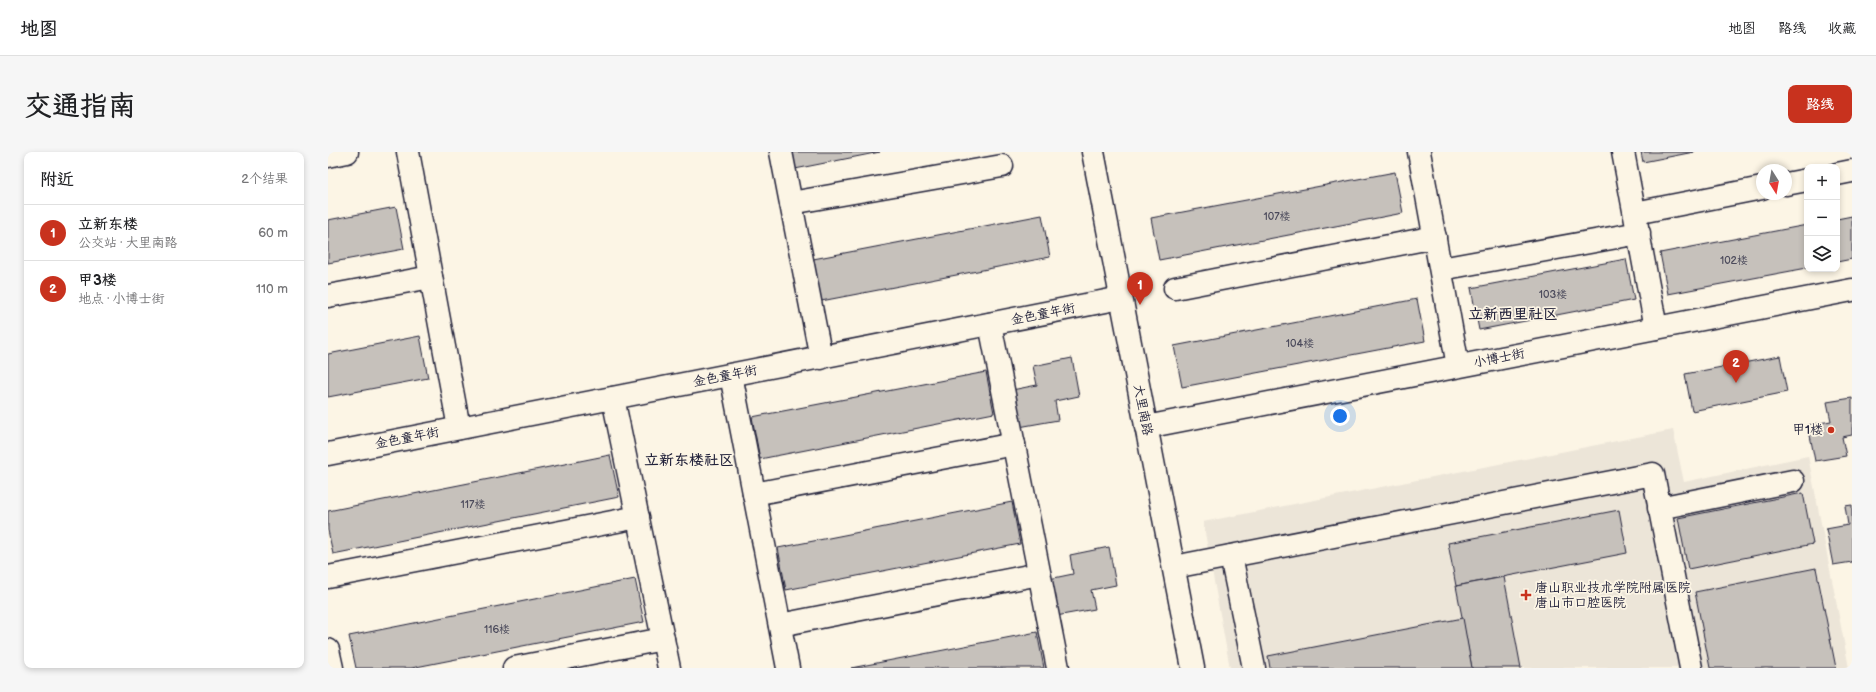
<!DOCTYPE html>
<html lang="zh">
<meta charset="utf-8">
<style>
:root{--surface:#fff;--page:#f6f6f6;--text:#202124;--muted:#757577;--line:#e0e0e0;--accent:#c8321e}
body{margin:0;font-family:"Balsamiq Sans","LXGW WenKai TC",sans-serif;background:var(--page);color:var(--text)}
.controls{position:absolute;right:12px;top:12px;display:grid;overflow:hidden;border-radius:8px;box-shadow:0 2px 6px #0003}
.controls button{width:36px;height:36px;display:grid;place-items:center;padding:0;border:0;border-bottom:1px solid var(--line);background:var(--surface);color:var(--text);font:20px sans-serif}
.compass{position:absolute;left:1428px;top:12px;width:36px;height:36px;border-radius:50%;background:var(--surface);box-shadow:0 2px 6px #0003;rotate:169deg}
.you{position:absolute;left:1012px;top:264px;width:14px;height:14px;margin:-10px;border:3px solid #fff;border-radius:50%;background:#1a73e8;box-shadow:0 0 0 6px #1a73e833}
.badge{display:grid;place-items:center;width:26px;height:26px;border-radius:50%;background:var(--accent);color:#fff;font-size:13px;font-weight:700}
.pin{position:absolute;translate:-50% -33px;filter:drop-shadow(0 1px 2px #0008)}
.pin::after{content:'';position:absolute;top:21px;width:14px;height:12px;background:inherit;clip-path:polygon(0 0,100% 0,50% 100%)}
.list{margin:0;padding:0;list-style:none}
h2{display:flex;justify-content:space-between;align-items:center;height:52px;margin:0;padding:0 16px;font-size:17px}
h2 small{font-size:13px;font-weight:400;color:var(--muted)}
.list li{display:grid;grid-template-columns:26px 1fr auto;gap:12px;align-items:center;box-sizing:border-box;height:56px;padding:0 16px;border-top:1px solid var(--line)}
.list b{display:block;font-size:15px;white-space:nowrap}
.list p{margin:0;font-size:13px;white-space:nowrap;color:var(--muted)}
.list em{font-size:13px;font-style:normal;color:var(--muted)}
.icon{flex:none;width:22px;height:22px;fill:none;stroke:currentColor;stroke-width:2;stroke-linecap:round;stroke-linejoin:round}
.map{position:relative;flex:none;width:1524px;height:516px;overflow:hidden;border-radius:8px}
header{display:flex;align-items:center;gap:24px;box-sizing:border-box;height:56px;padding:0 20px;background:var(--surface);border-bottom:1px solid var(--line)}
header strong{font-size:19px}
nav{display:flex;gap:22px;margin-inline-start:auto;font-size:14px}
.intro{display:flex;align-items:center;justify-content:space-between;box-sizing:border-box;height:96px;padding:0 24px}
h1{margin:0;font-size:28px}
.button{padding:10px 18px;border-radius:8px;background:var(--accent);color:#fff;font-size:14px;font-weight:700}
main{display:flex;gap:24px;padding:0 24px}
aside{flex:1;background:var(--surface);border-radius:8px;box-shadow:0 2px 6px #0003}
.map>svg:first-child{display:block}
</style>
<header>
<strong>地图</strong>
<nav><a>地图</a><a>路线</a><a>收藏</a></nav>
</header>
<div class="intro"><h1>交通指南</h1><a class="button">路线</a></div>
<main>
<aside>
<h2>附近<small>2个结果</small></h2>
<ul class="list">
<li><span class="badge">1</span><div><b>立新东楼</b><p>公交站 · 大里南路</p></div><em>60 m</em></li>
<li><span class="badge">2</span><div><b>甲3楼</b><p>地点 · 小博士街</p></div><em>110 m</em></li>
</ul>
</aside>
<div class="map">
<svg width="1524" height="516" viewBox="0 0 1524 516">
<rect width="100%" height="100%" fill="#fcf5e5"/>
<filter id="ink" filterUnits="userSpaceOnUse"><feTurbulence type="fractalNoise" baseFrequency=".025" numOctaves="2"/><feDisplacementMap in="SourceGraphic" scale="8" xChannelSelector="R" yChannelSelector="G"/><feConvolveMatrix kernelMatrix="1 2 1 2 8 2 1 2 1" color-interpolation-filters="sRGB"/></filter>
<g filter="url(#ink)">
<polygon fill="#ece5d8" points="1345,278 1356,330 1480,304 1521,516 902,516 875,370"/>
<g fill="#c6c1bb" stroke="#22223b">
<polygon points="458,0 552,0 462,18"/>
<polygon points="1313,0 1366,0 1315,10"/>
<polygon points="1067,20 1075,61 831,108 823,66"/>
<polygon points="68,55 76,97 0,111 0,68"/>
<polygon points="714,63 722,105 488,150 480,108"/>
<polygon points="1524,64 1524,107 1509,110 1509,67"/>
<polygon points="1479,73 1479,116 1340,142 1332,101"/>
<polygon points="1298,107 1306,148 1151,178 1143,136"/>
<polygon points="1089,147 1097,189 854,235 846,194"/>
<polygon points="92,184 100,226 0,245 0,202"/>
<polygon points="1452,204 1459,240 1364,259 1357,222"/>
<polygon points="744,206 751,244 727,249 730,268 691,275 684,238 709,233 705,214"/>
<polygon points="658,220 666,261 432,307 424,265"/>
<polygon points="1524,246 1524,283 1514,285 1518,304 1487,309 1480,273 1503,269 1499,250"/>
<polygon points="282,303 291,345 5,402 0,378 0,359"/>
<polygon points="1475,341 1485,392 1360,417 1350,366"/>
<polygon points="684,350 692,392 458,438 450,396"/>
<polygon points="1524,353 1524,410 1505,413 1498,377 1520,373 1517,354"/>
<polygon points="1291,358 1299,401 1128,434 1120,391"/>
<polygon points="781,395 788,433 763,438 767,457 728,464 721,427 745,422 742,403"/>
<polygon points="1488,416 1508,516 1382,516 1367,440"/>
<polygon points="1176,425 1193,516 1144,516 1128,434"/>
<polygon points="307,427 316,470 83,516 28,516 21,484"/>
<polygon points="1135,466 1144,516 942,516 940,504"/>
<polygon points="709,480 716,516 523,516"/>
</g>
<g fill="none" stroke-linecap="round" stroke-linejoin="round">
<defs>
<g id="minor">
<polyline points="80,0 131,276"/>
<polyline points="453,0 493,206"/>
<polyline points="765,0 865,516"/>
<polyline points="1091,0 1130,214"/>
<polyline points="1295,0 1328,176"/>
<polyline points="0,4 19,0"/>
<polyline points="1509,22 1524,19"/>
<polyline points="1458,32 1479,28"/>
<polyline points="463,51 674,14"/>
<polyline points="1307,61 1434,36"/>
<polyline points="1113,117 1311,81"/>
<polyline points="847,136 1107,85"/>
<polyline points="0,144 103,125"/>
<polyline points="662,172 730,516"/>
<polyline points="403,223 460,516"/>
<polyline points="285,246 341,516"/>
<polyline points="818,275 1524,138"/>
<polyline points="0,302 793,146"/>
<polyline points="426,342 686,292"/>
<polyline points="1331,356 1465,329"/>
<polyline points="903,404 926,516"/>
<polyline points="846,415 1325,322 1363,516"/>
<polyline points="0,425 310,365"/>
<polyline points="452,473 711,422"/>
<polyline points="0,498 4,516"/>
<polyline points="186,516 335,487"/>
</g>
</defs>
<use href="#minor" stroke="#22223b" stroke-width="25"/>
<use href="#minor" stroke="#fcf5e5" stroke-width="22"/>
</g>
</g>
<g fill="#c8321e" stroke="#fcf5e5" stroke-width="1.5">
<circle cx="1503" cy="278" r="4"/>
<path d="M1196 437h4v4h4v4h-4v4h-4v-4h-4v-4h4z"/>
</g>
<g text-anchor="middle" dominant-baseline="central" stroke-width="3.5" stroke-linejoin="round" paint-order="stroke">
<g font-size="11" fill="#4b4a5b">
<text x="949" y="64">107楼</text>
<text x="1406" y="108">102楼</text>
<text x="1225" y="142">103楼</text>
<text x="972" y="191">104楼</text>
<text x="145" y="352">117楼</text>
<text x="169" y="477">116楼</text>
</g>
<g font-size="13" fill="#22223b" stroke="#fcf5e5">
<text transform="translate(715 162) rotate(-11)">金色童年街</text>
<text transform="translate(1171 206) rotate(-11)">小博士街</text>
<text transform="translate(397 224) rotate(-11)">金色童年街</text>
<text transform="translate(815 258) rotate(79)">大里南路</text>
<text transform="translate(79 286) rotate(-11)">金色童年街</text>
</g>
<g font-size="13" fill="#22223b" stroke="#fcf5e5" text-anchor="end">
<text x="1495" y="278">甲1楼</text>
<text x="1207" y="436" text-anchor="start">唐山职业技术学院附属医院<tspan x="1207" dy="15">唐山市口腔医院</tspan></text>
</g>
<g font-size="15" font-weight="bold" fill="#22223b" stroke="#fcf5e5">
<text x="1185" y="162">立新西里社区</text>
<text x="361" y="308">立新东楼社区</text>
</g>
</g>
</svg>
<div class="controls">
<button>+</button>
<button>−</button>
<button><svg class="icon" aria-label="layers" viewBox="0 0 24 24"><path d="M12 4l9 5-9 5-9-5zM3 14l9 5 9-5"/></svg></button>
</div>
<svg class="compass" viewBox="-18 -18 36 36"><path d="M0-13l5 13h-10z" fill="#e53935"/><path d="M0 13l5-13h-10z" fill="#757577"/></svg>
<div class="you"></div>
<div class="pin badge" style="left:812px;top:153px">1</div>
<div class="pin badge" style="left:1408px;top:231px">2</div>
</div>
</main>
